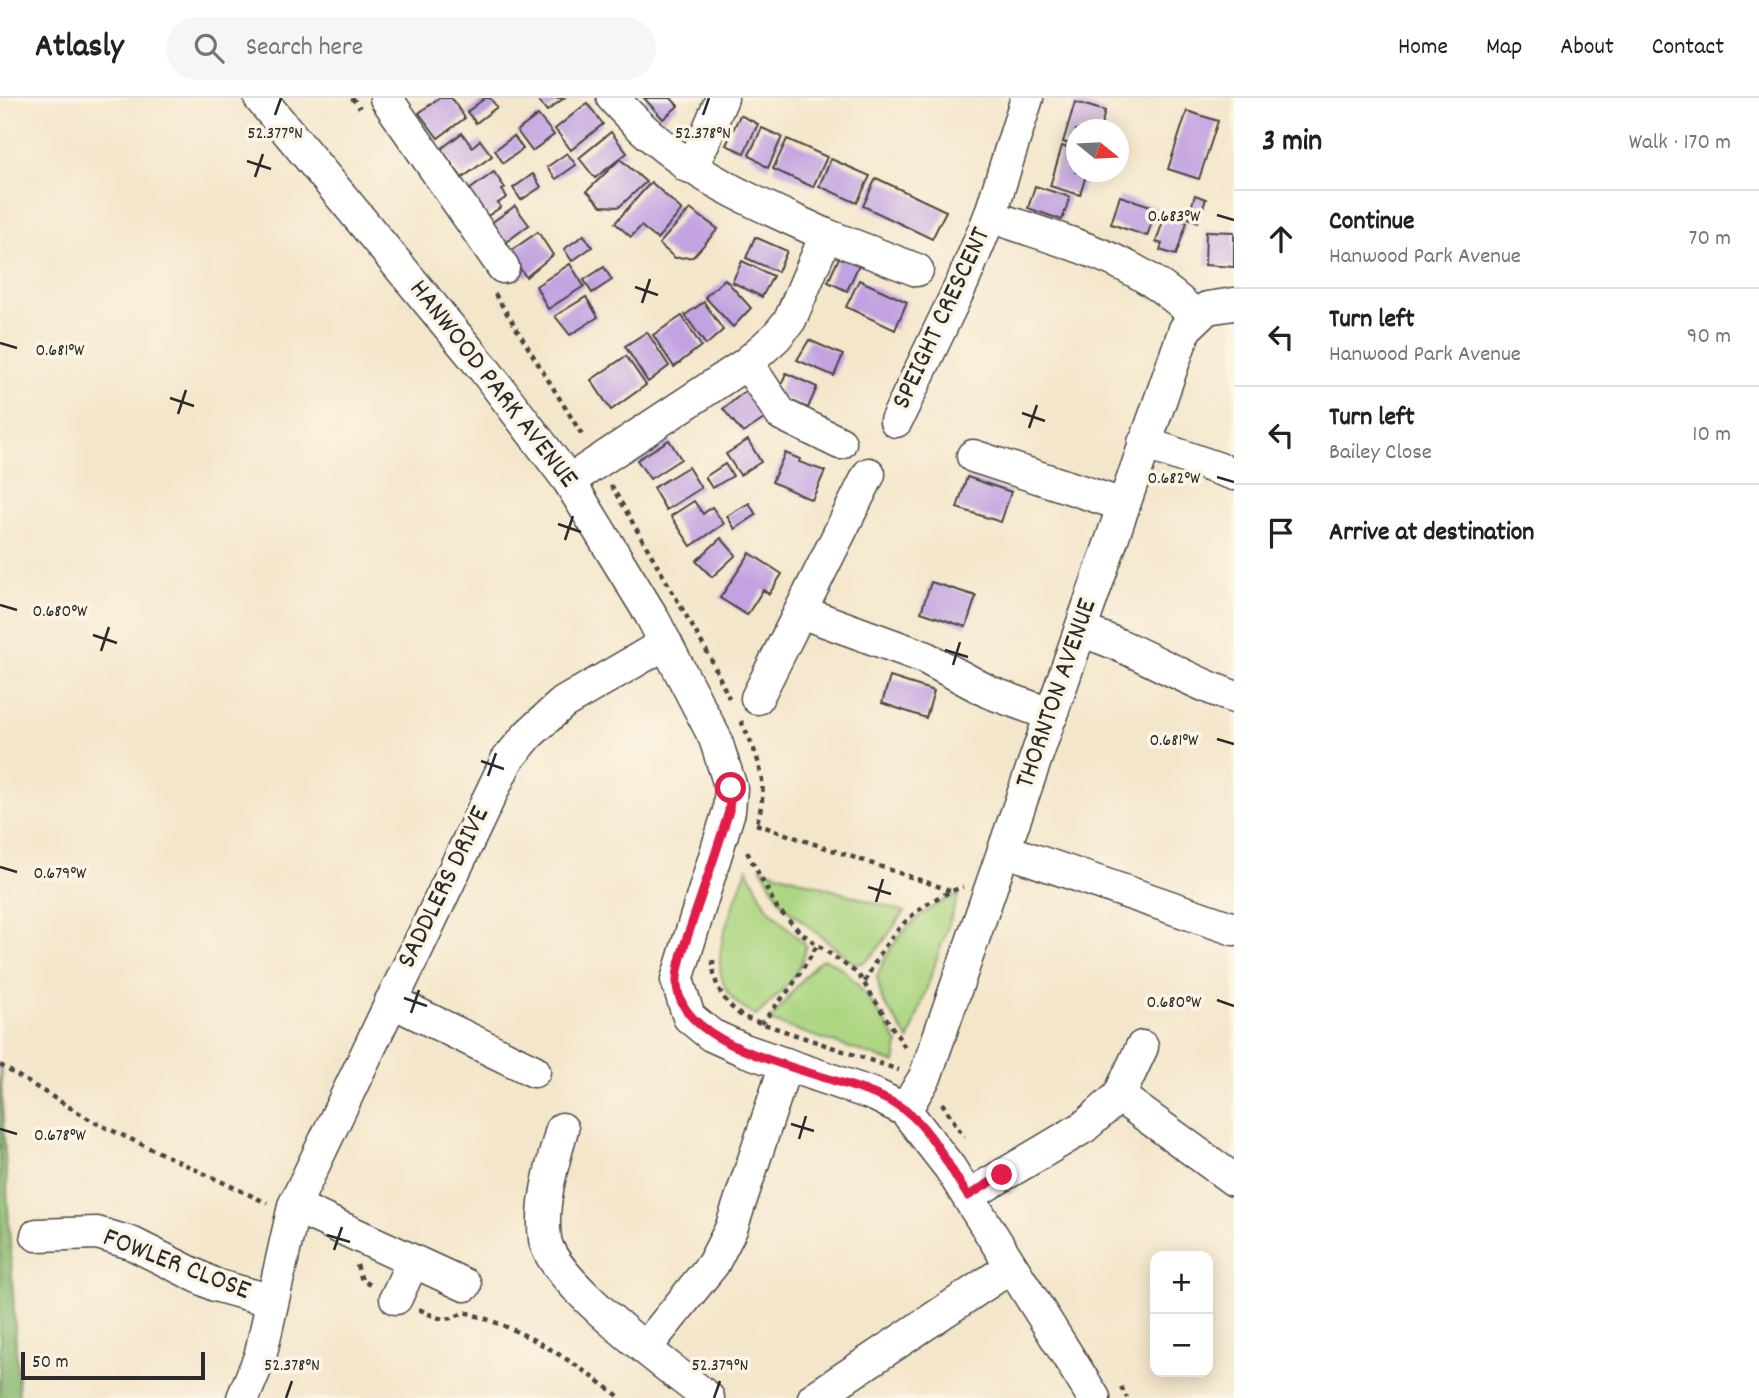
<!DOCTYPE html>
<meta charset="utf-8">
<style>
:root{--surface:#fff;--page:#f6f6f6;--text:#202124;--muted:#757577;--line:#e0e0e0}
body{margin:0;font-family:Dekko,sans-serif;background:var(--page);color:var(--text)}
.controls{position:absolute;right:21px;bottom:21px;display:grid;overflow:hidden;border-radius:14px;box-shadow:0 4px 18px #0003}
.controls button{width:63px;height:63px;display:grid;place-items:center;padding:0;border:0;border-bottom:2px solid var(--line);background:var(--surface);color:var(--text);font:35px sans-serif}
.compass{position:absolute;left:1066px;top:21px;width:63px;height:63px;border-radius:50%;background:var(--surface);box-shadow:0 4px 18px #0003;rotate:108deg}
.scale{position:absolute;left:21px;bottom:18px;width:184px;box-sizing:border-box;padding-left:7px;border:4px solid #2b2b2b;border-top:0;font-size:19px;line-height:24px;white-space:nowrap;color:#2b2b2b;-webkit-text-stroke:5px #fcf5e5;paint-order:stroke}
.stop{position:absolute;width:21px;height:21px;margin:-16px;border:5px solid #e11d48;border-radius:50%;background:#fff}
.stop.end{background:#e11d48;border-color:#fff;box-shadow:0 2px 7px #0008}
.list{margin:0;padding:0;list-style:none}
h2{display:flex;justify-content:space-between;align-items:center;height:91px;margin:0;padding:0 28px;font-size:30px}
h2 small{font-size:23px;font-weight:400;color:var(--muted)}
.list li{display:grid;grid-template-columns:46px 1fr auto;gap:21px;align-items:center;box-sizing:border-box;height:98px;padding:0 28px;border-top:2px solid var(--line)}
.list b{display:block;font-size:26px;white-space:nowrap}
.list p{margin:0;font-size:23px;white-space:nowrap;color:var(--muted)}
.list em{font-size:23px;font-style:normal;color:var(--muted)}
.icon{flex:none;width:38px;height:38px;fill:none;stroke:currentColor;stroke-width:2;stroke-linecap:round;stroke-linejoin:round}
.map{position:relative;flex:none;width:1234px;height:1300px;overflow:hidden}
header{display:flex;align-items:center;gap:42px;box-sizing:border-box;height:98px;padding:0 35px;background:var(--surface);border-bottom:2px solid var(--line)}
header strong{font-size:33px}
nav{display:flex;gap:38px;margin-inline-start:auto;font-size:24px}
.search{width:490px;height:63px;background:var(--page);display:flex;align-items:center;gap:18px;box-sizing:border-box;padding:0 24px;border-radius:38px;color:var(--muted);font-size:26px}
main{display:flex}
aside{flex:1;background:var(--surface)}
.map>svg:first-child{display:block}
</style>
<header>
<strong>Atlasly</strong>
<div class="search"><svg class="icon" aria-label="search" viewBox="0 0 24 24"><circle cx="10" cy="10" r="6"/><path d="M15 15l6 6"/></svg>Search here</div>
<nav><a>Home</a><a>Map</a><a>About</a><a>Contact</a></nav>
</header>
<main>
<div class="map">
<svg width="1234" height="1300" viewBox="0 0 1234 1300">
<rect width="100%" height="100%" fill="#fcf5e5"/>
<filter id="ink" filterUnits="userSpaceOnUse"><feTurbulence type="fractalNoise" baseFrequency=".0143" numOctaves="2"/><feDisplacementMap in="SourceGraphic" scale="14" xChannelSelector="R" yChannelSelector="G"/><feConvolveMatrix kernelMatrix="1 2 1 2 8 2 1 2 1" color-interpolation-filters="sRGB"/></filter>
<filter id="wash" filterUnits="userSpaceOnUse"><feTurbulence type="fractalNoise" baseFrequency=".00686" numOctaves="4" result="noise"/><feDisplacementMap in="SourceGraphic" scale="28" xChannelSelector="R" yChannelSelector="G"/><feGaussianBlur stdDeviation="1.57" result="paint"/><feColorMatrix in="noise" values="0 0 0 0 0 0 0 0 0 0 0 0 0 0 0 0 0 1.4 0 .05"/><feComposite in="paint" operator="in"/></filter>
<g filter="url(#wash)">
<rect width="100%" height="100%" fill="#f4e6cb"/>
<g fill="#acd681" stroke="#6c8056" stroke-width="2">
<path d="M747,770L767,809L806,848C802,877 776,899 756,918C691,886 730,822 747,770Z"/>
<path d="M761,770L905,814C891,828 873,868 855,866L784,808Z"/>
<path d="M959,796L909,942L882,902L877,878C892,839 920,811 959,796Z"/>
<path d="M823,861C850,866 885,923 898,946L895,965L769,923C781,910 812,865 823,861Z"/>
</g>
<polygon fill="#89b76f" stroke="#5a714d" stroke-width="2" points="0,967 19,1300 0,1300"/>
<g id="blocks">
<g fill="#c2a2e1">
<polygon points="439,0 451,0 465,20 438,40 419,15"/>
<polygon points="485,0 490,0 497,9 476,25 467,14"/>
<polygon points="537,0 564,0 547,13"/>
<polygon points="644,0 671,0 678,8 663,21"/>
<polygon points="1075,4 1105,13 1100,32 1076,32 1076,48 1063,44"/>
<polygon points="587,5 603,26 571,52 555,31"/>
<polygon points="1187,13 1218,23 1199,81 1168,71"/>
<polygon points="538,17 554,37 532,53 517,33"/>
<polygon points="740,17 758,26 744,55 726,47"/>
<polygon points="762,30 782,39 768,70 749,57"/>
<polygon points="611,34 627,55 595,80 579,60"/>
<polygon points="462,35 472,49 480,42 492,58 462,80 441,51"/>
<polygon points="514,38 523,51 503,65 495,52"/>
<polygon points="787,41 827,59 813,89 773,71"/>
<polygon points="1062,48 1076,52 1076,74 1087,74 1080,97 1050,88"/>
<polygon points="567,55 576,67 556,81 547,69"/>
<polygon points="620,61 646,84 619,109 601,108 587,93"/>
<polygon points="831,61 870,78 857,105 819,88"/>
<polygon points="494,74 505,90 502,92 507,99 498,105 501,109 483,121 465,95"/>
<polygon points="533,76 541,89 521,102 513,90"/>
<polygon points="876,80 946,113 932,141 863,108"/>
<polygon points="651,84 682,112 657,141 641,128 631,139 615,125"/>
<polygon points="1035,88 1070,99 1062,122 1028,110"/>
<polygon points="1195,97 1206,101 1198,124 1188,120"/>
<polygon points="1120,98 1157,110 1147,138 1111,126"/>
<polygon points="515,108 529,127 501,148 487,128"/>
<polygon points="690,111 718,131 693,159 675,160 659,146"/>
<polygon points="1165,117 1187,124 1176,157 1160,152 1162,146 1156,144"/>
<polygon points="1206,133 1234,134 1234,169 1205,167"/>
<polygon points="538,134 553,157 526,179 509,154"/>
<polygon points="584,137 592,149 572,163 564,151"/>
<polygon points="755,139 787,153 778,174 746,160"/>
<polygon points="842,153 861,162 847,193 828,184"/>
<polygon points="742,163 773,178 762,199 732,184"/>
<polygon points="570,166 584,188 548,211 536,188"/>
<polygon points="604,169 612,182 592,195 584,182"/>
<polygon points="725,181 751,210 733,229 705,199"/>
<polygon points="859,182 907,204 895,232 846,209"/>
<polygon points="586,199 598,219 570,237 555,218"/>
<polygon points="704,204 723,232 706,247 685,217"/>
<polygon points="682,218 701,248 674,269 653,237"/>
<polygon points="647,234 669,268 648,284 625,248"/>
<polygon points="809,242 843,257 834,278 797,262"/>
<polygon points="626,258 646,287 611,312 591,282"/>
<polygon points="786,275 817,289 808,310 777,297"/>
<polygon points="748,291 767,319 743,335 723,311"/>
<polygon points="669,342 681,361 650,381 637,362"/>
<polygon points="748,342 761,364 740,377 726,356"/>
<polygon points="785,355 800,361 799,364 825,373 812,402 772,384"/>
<polygon points="725,366 733,378 712,390 705,379"/>
<polygon points="688,369 701,390 666,412 653,390"/>
<polygon points="967,379 1011,394 1001,424 957,410"/>
<polygon points="694,403 703,416 712,409 724,426 691,448 671,418"/>
<polygon points="749,405 756,417 735,431 727,418"/>
<polygon points="721,440 736,457 712,479 696,463"/>
<polygon points="750,455 782,476 769,496 763,492 747,517 720,500"/>
<polygon points="931,484 976,498 966,529 921,514"/>
<polygon points="890,579 934,593 926,620 882,605"/>
</g>
</g>
</g>
<g filter="url(#ink)">
<use href="#blocks" fill-opacity="0" stroke="#494743" stroke-width="2"/>
<g fill="none" stroke-linecap="round" stroke-linejoin="round">
<defs>
<g id="minor">
<polyline points="260,0 484,271 569,383 651,517 715,640 731,690 729,713 677,882 689,919 711,937 744,952 875,997 905,1012 950,1070 1094,1300"/>
<polyline points="386,0 503,169"/>
<polyline points="687,68 700,52 722,0"/>
<path d="M990,118C1066,145 1137,159 1195,218"/>
<polyline points="826,137 917,172"/>
<polyline points="747,265 781,316 840,345"/>
<polyline points="896,323 963,183 990,118 1027,0"/>
<polyline points="1144,345 1234,376"/>
<polyline points="973,358 1123,407"/>
<path d="M569,383L747,265L776,239L790,222L826,137C740,97 678,74 613,0"/>
<polyline points="801,514 924,559 989,594 1052,617"/>
<path d="M1081,533C1135,549 1181,581 1234,599"/>
<polyline points="757,600 869,376"/>
<polyline points="1004,752 1234,831"/>
<polyline points="391,903 534,973"/>
<polyline points="1119,998 1234,1082"/>
<polyline points="905,1012 925,979 1185,231 1207,210 1234,206"/>
<path d="M562,1031C553,1065 540,1105 545,1141C551,1184 672,1271 708,1300"/>
<polyline points="968,1098 1084,1029 1119,998 1142,949"/>
<polyline points="294,1108 465,1187"/>
<polyline points="37,1137 97,1135 131,1145 215,1187 272,1203"/>
<polyline points="396,1200 413,1163"/>
<polyline points="646,1249 713,1166 731,1131 786,966"/>
<polyline points="243,1300 260,1259 294,1108 507,662 529,636 563,605 666,545"/>
<polyline points="814,1300 1011,1169"/>
</g>
</defs>
<use href="#minor" stroke="#494743" stroke-width="35"/>
<g stroke="#494743" stroke-width="4.5" stroke-dasharray="5 5" stroke-linecap="butt">
<polyline points="352,0 360,10"/>
<polyline points="495,196 584,340"/>
<polyline points="611,387 710,559 729,600"/>
<path d="M741,623C758,658 770,685 757,724"/>
<polyline points="756,726 952,793"/>
<polyline points="747,754 777,810 800,834 858,876 906,951"/>
<path d="M713,862C713,887 723,904 743,919L899,972"/>
<path d="M865,884C886,839 914,805 963,789"/>
<polyline points="761,926 792,888 818,846"/>
<polyline points="0,967 94,1024 267,1105"/>
<polyline points="942,1005 964,1039"/>
<polyline points="357,1167 362,1182 374,1189"/>
<path d="M419,1211C437,1220 446,1226 464,1214C523,1230 573,1263 621,1300"/>
<polyline points="1121,1289 1127,1300"/>
</g>
<use href="#minor" stroke="#fff" stroke-width="32"/>
</g>
</g>
<g fill="none" stroke-linecap="round" stroke-linejoin="round" filter="url(#ink)">
<path stroke="#e11d48" stroke-width="9" d="M731,690L729,713C718,749 706,784 694,819C688,838 678,861 677,881C673,961 854,974 905,1012C932,1032 950,1071 968,1098L1002,1077"/>
</g>
<path fill="none" stroke="#2b2b2b" stroke-width="2.5" d="M275,17L281,0M703,17L709,0M247,63L271,71M255,79L263,56M1217,117L1234,122M635,189L658,197M642,205L650,181M0,245L17,250M170,300L194,308M1022,315L1045,323M178,316L186,292M1029,330L1037,307M1217,379L1234,384M558,426L581,434M565,442L573,418M0,507L17,512M93,537L117,545M945,552L968,559M101,553L109,529M953,567L960,544M1217,641L1234,646M481,663L504,671M488,678L496,655M0,769L17,774M868,789L891,796M876,804L883,781M404,900L427,908M1217,902L1234,908M411,915L419,892M791,1026L814,1033M0,1031L17,1036M799,1041L806,1018M327,1137L350,1144M334,1152L342,1129M286,1300L292,1283M714,1300L720,1283"/>
<g text-anchor="middle" dominant-baseline="central" stroke-width="7" stroke-linejoin="round" paint-order="stroke">
<g font-size="28" fill="#2b2b2b" stroke="#fcf5e5">
<text transform="translate(943 221) rotate(-65)">SPEIGHT CRESCENT</text>
<text transform="translate(492 287) rotate(52)">HANWOOD PARK AVENUE</text>
<text transform="translate(1058 596) rotate(-71)">THORNTON AVENUE</text>
<text transform="translate(445 790) rotate(-64)">SADDLERS DRIVE</text>
<text transform="translate(176 1168) rotate(21)">FOWLER CLOSE</text>
</g>
</g>
<g font-size="18" text-anchor="middle" fill="#2b2b2b" stroke="#fcf5e5" stroke-width="7" stroke-linejoin="round" paint-order="stroke">
<text x="275" y="40">52.377°N</text>
<text x="703" y="40">52.378°N</text>
<text x="1174" y="123">0.683°W</text>
<text x="60" y="257">0.681°W</text>
<text x="1174" y="385">0.682°W</text>
<text x="60" y="518">0.680°W</text>
<text x="1174" y="647">0.681°W</text>
<text x="60" y="780">0.679°W</text>
<text x="1174" y="909">0.680°W</text>
<text x="60" y="1042">0.678°W</text>
<text x="292" y="1272">52.378°N</text>
<text x="720" y="1272">52.379°N</text>
</g>
</svg>
<div class="controls">
<button>+</button>
<button>−</button>
</div>
<svg class="compass" viewBox="-18 -18 36 36"><path d="M0-13l5 13h-10z" fill="#e53935"/><path d="M0 13l5-13h-10z" fill="#757577"/></svg>
<div class="scale">50 m</div>
<div class="stop" style="left:731px;top:690px"></div>
<div class="stop end" style="left:1002px;top:1077px"></div>
</div>
<aside>
<h2>3 min<small>Walk · 170 m</small></h2>
<ul class="list">
<li><svg class="icon" aria-label="ahead" viewBox="0 0 24 24"><path d="M12 20V5M6 11l6-6 6 6"/></svg><div><b>Continue</b><p>Hanwood Park Avenue</p></div><em>70 m</em></li>
<li><svg class="icon" aria-label="left" viewBox="0 0 24 24"><path d="M17 20v-9H6M10 6l-5 5 5 5"/></svg><div><b>Turn left</b><p>Hanwood Park Avenue</p></div><em>90 m</em></li>
<li><svg class="icon" aria-label="left" viewBox="0 0 24 24"><path d="M17 20v-9H6M10 6l-5 5 5 5"/></svg><div><b>Turn left</b><p>Bailey Close</p></div><em>10 m</em></li>
<li><svg class="icon" aria-label="arrive" viewBox="0 0 24 24"><path d="M6 21V4h12l-3 4 3 4H6"/></svg><div><b>Arrive at destination</b></div></li>
</ul>
</aside>
</main>
